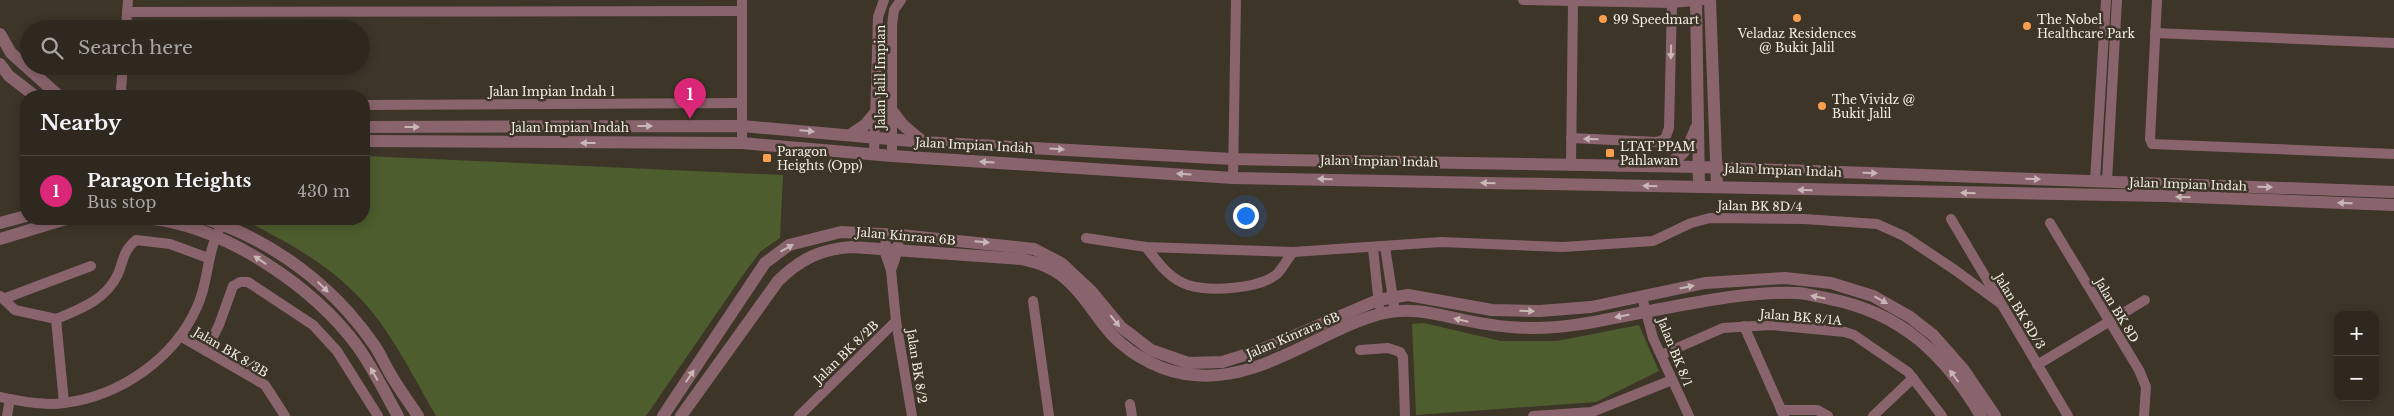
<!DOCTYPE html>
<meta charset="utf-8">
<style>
:root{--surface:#2e281e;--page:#3a342b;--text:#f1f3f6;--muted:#a7a6a4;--line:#49443c;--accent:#db2777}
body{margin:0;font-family:"Libre Baskerville",serif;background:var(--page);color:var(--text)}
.controls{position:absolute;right:15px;bottom:15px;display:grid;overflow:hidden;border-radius:10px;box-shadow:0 2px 12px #0003}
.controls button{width:45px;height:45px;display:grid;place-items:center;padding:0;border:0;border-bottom:1px solid var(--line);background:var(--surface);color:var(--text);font:25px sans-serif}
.you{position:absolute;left:1245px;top:215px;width:18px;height:18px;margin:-12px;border:4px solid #fff;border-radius:50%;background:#1a73e8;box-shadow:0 0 0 8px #1a73e833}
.badge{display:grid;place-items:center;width:32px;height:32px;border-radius:50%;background:var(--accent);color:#fff;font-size:16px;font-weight:700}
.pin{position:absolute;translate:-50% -41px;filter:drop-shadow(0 1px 2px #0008)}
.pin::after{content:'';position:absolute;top:26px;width:18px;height:15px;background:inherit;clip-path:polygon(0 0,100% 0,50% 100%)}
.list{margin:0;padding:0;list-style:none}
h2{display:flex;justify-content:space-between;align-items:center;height:65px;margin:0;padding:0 20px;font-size:21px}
h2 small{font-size:16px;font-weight:400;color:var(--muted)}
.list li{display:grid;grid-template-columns:32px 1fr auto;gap:15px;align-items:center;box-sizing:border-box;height:70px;padding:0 20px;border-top:1px solid var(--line)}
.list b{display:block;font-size:19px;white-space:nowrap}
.list p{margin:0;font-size:16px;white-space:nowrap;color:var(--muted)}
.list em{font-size:16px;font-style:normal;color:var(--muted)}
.icon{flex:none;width:28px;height:28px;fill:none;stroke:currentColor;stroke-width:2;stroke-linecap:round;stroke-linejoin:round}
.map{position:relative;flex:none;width:2394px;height:416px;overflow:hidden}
.search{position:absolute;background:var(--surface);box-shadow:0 2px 12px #0003;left:20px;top:20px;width:350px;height:55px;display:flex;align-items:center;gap:12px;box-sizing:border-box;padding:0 18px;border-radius:28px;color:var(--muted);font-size:19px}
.panel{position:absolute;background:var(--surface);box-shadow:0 2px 12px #0003;left:20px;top:90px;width:350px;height:135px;border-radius:20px}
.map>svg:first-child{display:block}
</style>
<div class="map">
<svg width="2394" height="416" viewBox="0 0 2394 416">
<rect width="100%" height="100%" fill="#3d3528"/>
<g fill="#4d5d2d">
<path d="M364,156L783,175L780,238L760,252L743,275L646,416H436C413,376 389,327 357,295C325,262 282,239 242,219H364Z"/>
<polygon points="1424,323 1501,341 1557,341 1639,325 1659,371 1596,402 1416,415 1412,324"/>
</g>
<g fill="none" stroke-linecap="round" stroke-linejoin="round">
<g stroke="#8a646d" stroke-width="10">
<polyline points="1523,0 1672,3 1704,0"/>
<polyline points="2157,0 2150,139 2152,144 2394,154"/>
<polyline points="127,12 742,11"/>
<polyline points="126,29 128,0"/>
<polyline points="2155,33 2394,43"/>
<polyline points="123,66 121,89 123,96"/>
<polyline points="364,105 741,103"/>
<polyline points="1571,138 1657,142 1665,139 1669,128 1672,3"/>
<polyline points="742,143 742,0"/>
<polyline points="874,154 878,17 884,0"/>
<polyline points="892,156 892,25 894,10 901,0"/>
<polyline points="1571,165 1573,2"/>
<polyline points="1233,178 1236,0"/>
<polyline points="2095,181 2106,0"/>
<polyline points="2107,181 2117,0"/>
<polyline points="1951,219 2068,416"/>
<polyline points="2050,223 2139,370 2146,387 2144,416"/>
<polyline points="886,234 885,253 891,270 896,321 912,416"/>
<polyline points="1086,238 1146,247 1293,252 1441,242 1563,247 1653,241 1691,223 1710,218 1804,219 1877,224 1904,236 1955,270 2000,303"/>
<path d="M1146,247C1157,261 1169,279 1188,285C1210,292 1259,289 1277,274C1283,268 1288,258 1293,252"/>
<polyline points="1385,247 1395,311"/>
<polyline points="1373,248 1379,305"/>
<polyline points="891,270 895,259 900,235"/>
<polyline points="0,296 15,310 56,319 64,403"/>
<polyline points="1642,297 1653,338 1689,416"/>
<polyline points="3,299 91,266"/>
<polyline points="1033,301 1049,416"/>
<path d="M56,319C80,309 106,300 118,274C124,259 123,251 136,240L170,244L208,258"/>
<polyline points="1744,326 1784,416"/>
<polyline points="180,336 265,385 285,416"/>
<polyline points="1360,350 1388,348 1400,352 1403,357 1405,416"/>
<polyline points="206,351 219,325 233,286 240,282 248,282 313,325 337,351 378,416"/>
<polyline points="1661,355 1723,328 1771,325 1845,332 1854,335 1908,372 1942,416"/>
<polyline points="2037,365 2145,300"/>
<path d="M0,397C20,401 43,406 64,403C120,396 174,359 197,307C209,282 206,255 219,230"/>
<polyline points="1130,404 1132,416"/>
<polyline points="1781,410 1817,410 1828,416"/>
<polyline points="7,416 10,399"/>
<polyline points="799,416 896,321"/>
<polyline points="1533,416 1592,412 1672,380"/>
<polyline points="1873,416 1913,378"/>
</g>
<g stroke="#8a646d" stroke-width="12">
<polyline points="1696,0 1699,187"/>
<polyline points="1710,0 1717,187"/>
<polyline points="0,34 11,53 59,96"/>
<polyline points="0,64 9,76 35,96"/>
<polyline points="892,111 903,125 923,142"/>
<polyline points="364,127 742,126 923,142 1232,159 1699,167 2394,192"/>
<polyline points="850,135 865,125 875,113"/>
<polyline points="364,141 742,143 892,156 1233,178 2166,196 2394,205"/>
<path d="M1664,166C1683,157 1689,147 1696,128"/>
<path d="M153,219C227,228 314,287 358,347C373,368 385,393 398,416"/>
<path d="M206,219C272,240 332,285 372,342C380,352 384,364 391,375C399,389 409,402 418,416"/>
<polyline points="0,223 26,216"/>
<polyline points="0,239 66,219"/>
<polyline points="663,416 765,263 789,245 841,232 900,235 1034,249 1061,263 1092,292 1121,327 1151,350 1188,363 1222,362 1258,351 1378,300 1408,295 1492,310 1540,311 1591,307 1705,283 1785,278 1831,283 1873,296 1910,317 1933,335 1963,369 1995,416"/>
<path d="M681,416L778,281C800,259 821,249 852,247L1021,259C1030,261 1039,263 1047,267C1077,280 1092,313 1113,336C1134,357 1164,373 1194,375C1261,382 1318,331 1380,314C1409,306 1436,314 1464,320C1487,325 1510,328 1533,328C1571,328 1608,319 1644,312C1695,303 1747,291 1798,293C1809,294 1820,297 1830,299C1902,313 1945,355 1981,416"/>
</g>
</g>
<defs><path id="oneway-solid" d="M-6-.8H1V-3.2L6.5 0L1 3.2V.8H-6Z" transform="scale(1.25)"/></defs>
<g fill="#c9b7b6">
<use href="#oneway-solid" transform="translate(1671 52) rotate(91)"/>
<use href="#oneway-solid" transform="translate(645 126)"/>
<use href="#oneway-solid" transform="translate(412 127)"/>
<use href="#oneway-solid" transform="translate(807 131) rotate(5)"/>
<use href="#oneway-solid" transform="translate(1591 139) rotate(-178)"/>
<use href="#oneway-solid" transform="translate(588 143) rotate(180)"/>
<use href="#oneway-solid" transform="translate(1057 149) rotate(3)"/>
<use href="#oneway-solid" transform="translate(987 162) rotate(-176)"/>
<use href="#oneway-solid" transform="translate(1870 173) rotate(2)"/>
<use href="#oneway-solid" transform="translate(1184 174) rotate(-176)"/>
<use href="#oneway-solid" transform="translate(1325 179) rotate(-179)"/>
<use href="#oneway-solid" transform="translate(2033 179) rotate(2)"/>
<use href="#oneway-solid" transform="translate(1488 183) rotate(-179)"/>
<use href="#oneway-solid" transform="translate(1650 186) rotate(-179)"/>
<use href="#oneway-solid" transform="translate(2265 187) rotate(2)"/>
<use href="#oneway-solid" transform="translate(1805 190) rotate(-179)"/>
<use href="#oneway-solid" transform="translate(1968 193) rotate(-179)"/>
<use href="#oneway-solid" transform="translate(2183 197) rotate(-178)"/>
<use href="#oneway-solid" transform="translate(2345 203) rotate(-178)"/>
<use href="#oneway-solid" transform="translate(982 242) rotate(5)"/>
<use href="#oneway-solid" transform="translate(787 248) rotate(-29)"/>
<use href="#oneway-solid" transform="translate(260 260) rotate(-146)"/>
<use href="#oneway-solid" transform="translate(323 287) rotate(45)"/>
<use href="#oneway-solid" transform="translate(1687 287) rotate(-12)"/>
<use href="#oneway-solid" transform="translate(1818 297) rotate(-169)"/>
<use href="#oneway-solid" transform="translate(1881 300) rotate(29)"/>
<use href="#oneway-solid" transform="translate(1527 311) rotate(2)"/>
<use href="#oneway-solid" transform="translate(1622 316) rotate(169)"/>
<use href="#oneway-solid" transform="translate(1461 320) rotate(-167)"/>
<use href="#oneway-solid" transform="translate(1115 321) rotate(51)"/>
<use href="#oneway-solid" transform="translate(374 374) rotate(-120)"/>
<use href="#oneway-solid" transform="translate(690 376) rotate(-56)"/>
<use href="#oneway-solid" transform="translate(1954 376) rotate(-127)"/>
</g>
<g fill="#f99f4d" stroke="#3d3528" stroke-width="2">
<circle cx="1797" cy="18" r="5"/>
<circle cx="1603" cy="19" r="5"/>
<circle cx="2027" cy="26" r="5"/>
<circle cx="1822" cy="106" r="5"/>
<rect x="1605" y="148" width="10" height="10" rx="2.5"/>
<rect x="762" y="153" width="10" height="10" rx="2.5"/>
</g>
<g text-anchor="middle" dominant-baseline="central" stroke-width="5" stroke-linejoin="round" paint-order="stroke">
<g font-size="12" fill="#f3eee6" stroke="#3d3528" text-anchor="start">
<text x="1613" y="19">99 Speedmart</text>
<text x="2037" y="19">The Nobel<tspan x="2037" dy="14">Healthcare Park</tspan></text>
<text x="1797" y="33" text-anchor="middle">Veladaz Residences<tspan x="1797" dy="14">@ Bukit Jalil</tspan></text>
<text x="1832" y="99">The Vividz @<tspan x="1832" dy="14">Bukit Jalil</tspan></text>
<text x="1620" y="146">LTAT PPAM<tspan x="1620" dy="14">Pahlawan</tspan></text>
<text x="777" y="151">Paragon<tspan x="777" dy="14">Heights (Opp)</tspan></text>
</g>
<g font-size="12" fill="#f3eee6" stroke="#3d3528">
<text transform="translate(880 77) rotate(-90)">Jalan Jalil Impian</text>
<text x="552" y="91">Jalan Impian Indah 1</text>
<text x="570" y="127">Jalan Impian Indah</text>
<text transform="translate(974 145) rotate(3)">Jalan Impian Indah</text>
<text transform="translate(1379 161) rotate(1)">Jalan Impian Indah</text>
<text transform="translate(1783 170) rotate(2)">Jalan Impian Indah</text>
<text transform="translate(2188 184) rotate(2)">Jalan Impian Indah</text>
<text transform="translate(1760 206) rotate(1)">Jalan BK 8D/4</text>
<text transform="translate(906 236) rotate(5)">Jalan Kinrara 6B</text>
<text transform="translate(2117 310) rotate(59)">Jalan BK 8D</text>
<text transform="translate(2020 311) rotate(59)">Jalan BK 8D/3</text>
<text transform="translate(1801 317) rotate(5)">Jalan BK 8/1A</text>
<text transform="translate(1293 335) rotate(-23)">Jalan Kinrara 6B</text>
<text transform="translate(231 352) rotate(31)">Jalan BK 8/3B</text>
<text transform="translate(846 352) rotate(-44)">Jalan BK 8/2B</text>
<text transform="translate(1675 352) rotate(68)">Jalan BK 8/1</text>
<text transform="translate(917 366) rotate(81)">Jalan BK 8/2</text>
</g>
</g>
</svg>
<div class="controls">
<button>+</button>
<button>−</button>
</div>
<div class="you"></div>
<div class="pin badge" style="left:690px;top:119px">1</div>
<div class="search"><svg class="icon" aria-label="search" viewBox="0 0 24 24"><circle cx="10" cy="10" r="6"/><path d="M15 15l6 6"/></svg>Search here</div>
<section class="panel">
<h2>Nearby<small></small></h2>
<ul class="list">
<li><span class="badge">1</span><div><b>Paragon Heights</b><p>Bus stop</p></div><em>430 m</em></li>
</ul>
</section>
</div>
